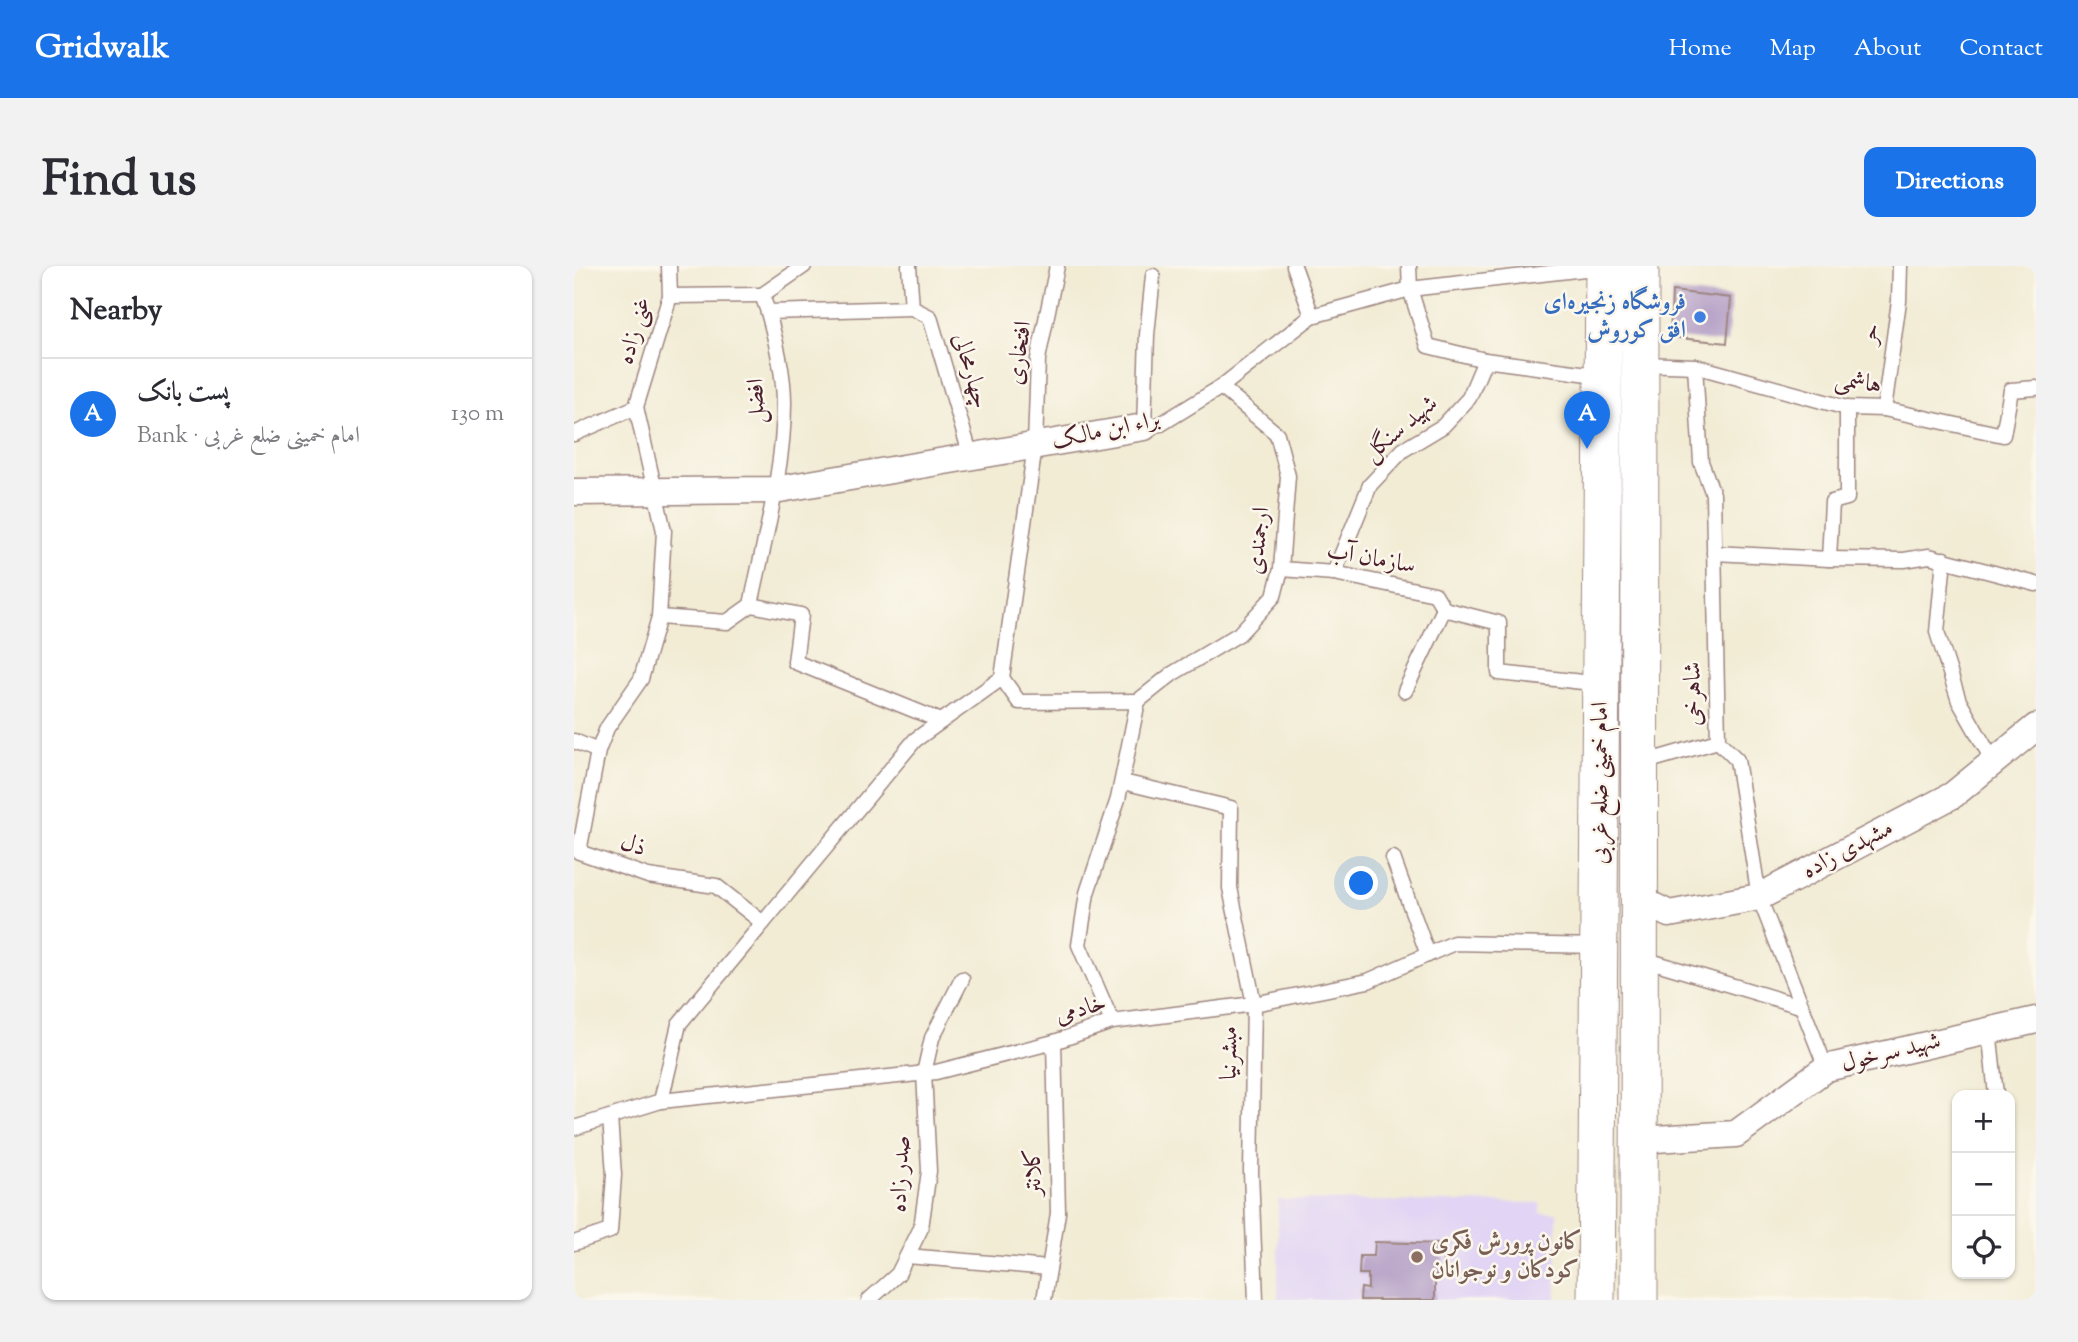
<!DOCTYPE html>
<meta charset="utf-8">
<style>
:root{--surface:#fff;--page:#f2f2f3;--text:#2b2b33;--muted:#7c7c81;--line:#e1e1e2;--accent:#1a73e8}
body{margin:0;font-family:"Sorts Mill Goudy",Amiri,serif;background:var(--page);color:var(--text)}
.controls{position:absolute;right:21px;bottom:21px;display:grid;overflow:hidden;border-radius:14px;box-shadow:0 2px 5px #0004}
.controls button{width:63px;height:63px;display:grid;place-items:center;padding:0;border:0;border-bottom:2px solid var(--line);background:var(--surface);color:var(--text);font:35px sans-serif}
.you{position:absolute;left:788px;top:618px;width:24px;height:24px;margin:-18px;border:5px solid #fff;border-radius:50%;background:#1a73e8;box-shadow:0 0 0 10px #1a73e833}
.badge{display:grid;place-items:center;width:46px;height:46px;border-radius:50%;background:var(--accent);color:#fff;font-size:23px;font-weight:700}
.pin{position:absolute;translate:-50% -58px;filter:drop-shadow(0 2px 4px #0008)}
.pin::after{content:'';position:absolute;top:37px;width:24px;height:21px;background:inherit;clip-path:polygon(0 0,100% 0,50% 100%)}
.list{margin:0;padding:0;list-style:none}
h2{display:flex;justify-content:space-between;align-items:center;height:91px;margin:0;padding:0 28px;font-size:30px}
h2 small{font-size:23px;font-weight:400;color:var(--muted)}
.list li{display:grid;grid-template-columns:46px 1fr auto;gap:21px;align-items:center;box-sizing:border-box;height:112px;padding:0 28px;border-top:2px solid var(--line)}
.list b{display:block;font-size:26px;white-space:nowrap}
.list p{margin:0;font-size:23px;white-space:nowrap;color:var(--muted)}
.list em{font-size:23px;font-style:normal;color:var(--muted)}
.icon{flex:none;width:38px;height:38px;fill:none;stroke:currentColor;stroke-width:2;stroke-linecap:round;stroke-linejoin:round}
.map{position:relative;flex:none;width:1462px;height:1034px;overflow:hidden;border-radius:14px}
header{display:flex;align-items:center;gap:42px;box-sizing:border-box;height:98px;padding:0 35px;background:var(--accent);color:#fff}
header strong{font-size:33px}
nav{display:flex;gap:38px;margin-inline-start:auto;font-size:24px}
.intro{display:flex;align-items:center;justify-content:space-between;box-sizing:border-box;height:168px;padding:0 42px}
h1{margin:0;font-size:49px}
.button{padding:18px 32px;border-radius:14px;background:var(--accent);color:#fff;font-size:24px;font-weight:700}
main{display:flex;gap:42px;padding:0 42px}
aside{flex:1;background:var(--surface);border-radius:14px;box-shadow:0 2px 5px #0004}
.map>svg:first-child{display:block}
</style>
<header>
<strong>Gridwalk</strong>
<nav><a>Home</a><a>Map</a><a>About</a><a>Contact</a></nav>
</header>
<div class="intro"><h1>Find us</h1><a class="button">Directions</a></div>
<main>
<aside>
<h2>Nearby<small></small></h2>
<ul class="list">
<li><span class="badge">A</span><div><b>پست بانک</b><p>Bank · امام خمینی ضلع غربی</p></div><em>130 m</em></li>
</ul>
</aside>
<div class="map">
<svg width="1462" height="1034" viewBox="0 0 1462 1034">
<rect width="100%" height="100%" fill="#fbf7ec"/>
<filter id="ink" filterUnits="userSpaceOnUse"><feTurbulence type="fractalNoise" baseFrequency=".0143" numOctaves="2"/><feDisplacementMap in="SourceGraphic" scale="14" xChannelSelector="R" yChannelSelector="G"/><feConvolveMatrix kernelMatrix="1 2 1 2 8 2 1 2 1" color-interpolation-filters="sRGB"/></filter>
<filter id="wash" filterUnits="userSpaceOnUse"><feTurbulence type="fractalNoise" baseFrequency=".00686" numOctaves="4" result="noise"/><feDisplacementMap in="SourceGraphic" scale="28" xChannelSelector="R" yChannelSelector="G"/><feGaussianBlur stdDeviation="1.57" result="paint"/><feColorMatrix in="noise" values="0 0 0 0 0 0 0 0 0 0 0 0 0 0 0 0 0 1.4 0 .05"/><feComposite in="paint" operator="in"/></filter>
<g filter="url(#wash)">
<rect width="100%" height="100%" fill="#f2ecd5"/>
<polygon fill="#e1d4f4" points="704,934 966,937 966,947 983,947 982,1034 704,1034"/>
<g id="blocks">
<g fill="#b09ac4">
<polygon points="1098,25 1157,32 1153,77 1096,71"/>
<polygon points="801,976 869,978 869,1010 861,1010 861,1034 786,1034 787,1022 794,1023 794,1008 785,1008 786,990 800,990"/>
</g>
</g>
</g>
<g filter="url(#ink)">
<use href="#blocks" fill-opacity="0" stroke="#9e8680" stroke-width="2"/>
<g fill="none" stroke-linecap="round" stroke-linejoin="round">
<defs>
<g id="service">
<polyline points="335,0 338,42 356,51 397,191"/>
<polyline points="720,0 738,50"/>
<polyline points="835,0 836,23 854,80 911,94 1029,110"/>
<polyline points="579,10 573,69 570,161 587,158 647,121 738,50 836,23 1028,1"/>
<polyline points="188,29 194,46 338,42"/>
<polyline points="188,29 230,0"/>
<polyline points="96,30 188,29"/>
<path d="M194,46C202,75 210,107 210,137C210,204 190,274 177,339L227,349L221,396L367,455"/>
<polyline points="1068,98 1121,100 1273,142 1310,143 1429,169 1437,124 1462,122"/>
<polyline points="1121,100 1127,196 1139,228 1144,475 1163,494 1185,631 1252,802"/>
<polyline points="62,141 96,30 95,0"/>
<polyline points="1310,143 1325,35 1326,0"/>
<polyline points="0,168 62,141 90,265 85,351 67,413 33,462 24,485 0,475"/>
<polyline points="1140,287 1255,293 1258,236 1273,232 1273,142"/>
<polyline points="1255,293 1330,294 1355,290 1462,318"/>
<polyline points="1370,293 1363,366 1385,435 1419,495"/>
<polyline points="707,303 760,307 861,328 870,343 925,357 925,407 1027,418"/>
<polyline points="760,307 796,219 829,184 869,160 895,132 911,94"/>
<polyline points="85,351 153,356 177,339"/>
<polyline points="428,412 445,436 564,435 544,533 513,627 505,679 538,756"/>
<polyline points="831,425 870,343"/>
<polyline points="564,435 598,408 665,368 700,330 707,303 714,210 703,168 647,121"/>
<polyline points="24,485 5,586 74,610 142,620 189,657"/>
<polyline points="1068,497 1144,475"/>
<polyline points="549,516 657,542 656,622 680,738 677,906 682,1034"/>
<polyline points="819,592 854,689"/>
<polyline points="1066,692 1226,740"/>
<polyline points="1415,763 1422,829"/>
<polyline points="87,835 105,758 341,474 428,412 461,180 464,93 483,0"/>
<polyline points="0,862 87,835 362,806 480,776 538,756 680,738 794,715 880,677 1024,680"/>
<polyline points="0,977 36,965 40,909 36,851"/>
<polyline points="333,990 475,1002"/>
<polyline points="295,1034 324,1008 347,962 355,905 350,807 358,772 388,713"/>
<polyline points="470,1034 484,947 480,776"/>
</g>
<g id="minor">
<polyline points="0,226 200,224 570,161"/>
<polyline points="1065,633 1095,648 1185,631 1379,529 1462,461"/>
<polyline points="1065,874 1162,868 1252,802 1462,754"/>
</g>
<g id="secondary">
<polyline points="1022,1034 1030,0"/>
<polyline points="1065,1034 1066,0"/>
</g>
</defs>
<use href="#service" stroke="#9e8680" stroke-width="17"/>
<use href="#minor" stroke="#9e8680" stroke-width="29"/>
<use href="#secondary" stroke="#9e8680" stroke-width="39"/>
<use href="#service" stroke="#fff" stroke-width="14"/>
<use href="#minor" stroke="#fff" stroke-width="26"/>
<use href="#secondary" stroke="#fff" stroke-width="37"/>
</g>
</g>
<circle fill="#3f7fe0" stroke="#fbf7ec" stroke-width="2.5" cx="1126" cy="51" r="7"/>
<circle fill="#8d6e63" stroke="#fbf7ec" stroke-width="2.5" cx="843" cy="991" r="7"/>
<g text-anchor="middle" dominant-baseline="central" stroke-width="5" stroke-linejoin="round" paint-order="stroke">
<g font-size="24" font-weight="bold" fill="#366cbe" stroke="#fbf7ec" text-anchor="end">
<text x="1112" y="37">فروشگاه زنجیره‌ای<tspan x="1112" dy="28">افق کوروش</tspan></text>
</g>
<g font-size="24" fill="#4a1f2b" stroke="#fbf7ec">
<text transform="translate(61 65) rotate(-74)">غنی زاده</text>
<text transform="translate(1297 68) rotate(-82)">حر</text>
<text transform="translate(446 87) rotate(-82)">افتخاری</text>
<text transform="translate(396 105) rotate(74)">چهارمحالی</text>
<text transform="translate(1284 117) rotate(8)">هاشمی</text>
<text transform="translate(183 135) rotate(-91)">افضل</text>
<text transform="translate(827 163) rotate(-40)">شهید سنگل</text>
<text transform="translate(532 165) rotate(-12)">براء ابن مالک</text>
<text transform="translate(685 275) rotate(-84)">ارجمندی</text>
<text transform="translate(797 293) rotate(10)">سازمان آب</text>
<text transform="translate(1120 428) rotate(-91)">شاهرخی</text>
<text transform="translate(1027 517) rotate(-90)">امام خمینی ضلع غربی</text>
<text transform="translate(59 580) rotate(19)">ذل</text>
<text transform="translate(1274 584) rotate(-28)">مشهدی زاده</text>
<text transform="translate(507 744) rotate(-17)">خادمی</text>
<text transform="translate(656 787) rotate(-89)">مبشرنیا</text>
<text transform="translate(1317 787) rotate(-14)">شهید سرخول</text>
<text transform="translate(460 906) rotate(-91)">کلانتر</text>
<text transform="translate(327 908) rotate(-87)">صدر زاده</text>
</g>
<g font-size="24" font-weight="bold" fill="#785e54" stroke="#fbf7ec" text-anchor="start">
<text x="857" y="977">کانون پرورش فکری<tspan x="857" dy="28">کودکان و نوجوانان</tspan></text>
</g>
</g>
</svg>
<div class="controls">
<button>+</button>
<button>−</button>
<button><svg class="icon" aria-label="locate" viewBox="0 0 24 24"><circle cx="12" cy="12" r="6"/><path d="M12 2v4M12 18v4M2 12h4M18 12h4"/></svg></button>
</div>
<div class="you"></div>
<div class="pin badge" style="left:1013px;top:183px">A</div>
</div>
</main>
